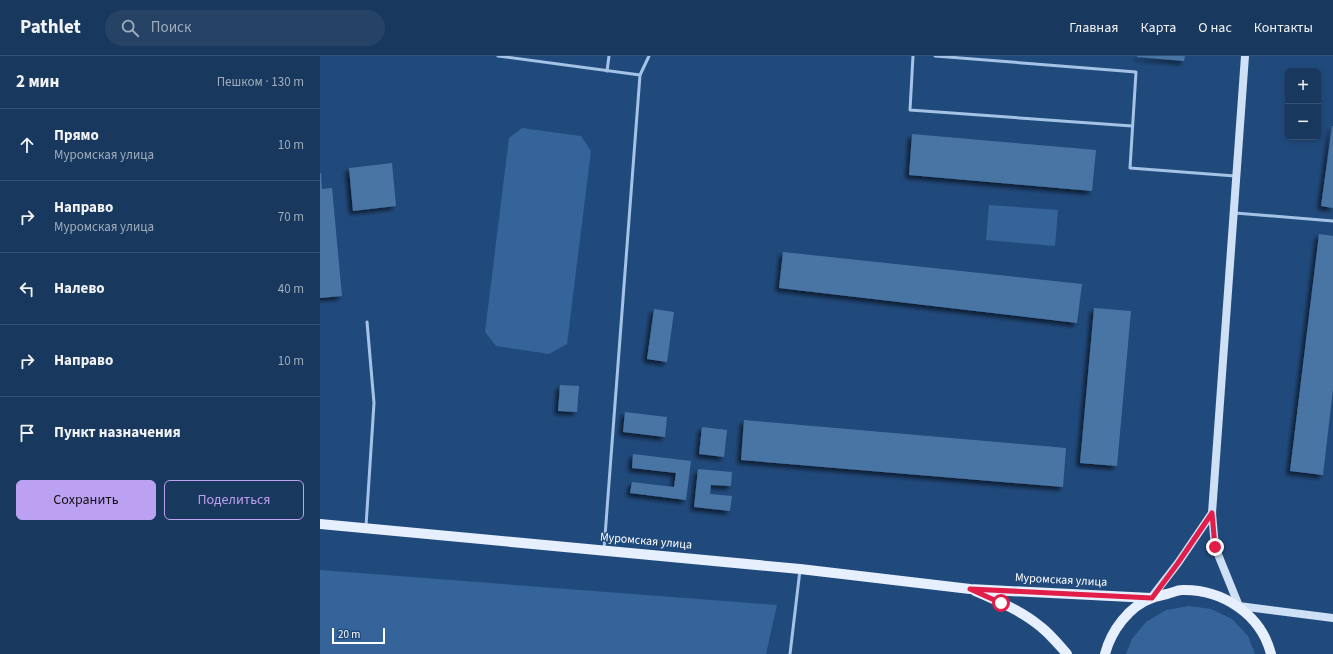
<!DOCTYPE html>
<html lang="ru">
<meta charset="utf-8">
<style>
:root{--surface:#19385d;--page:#264366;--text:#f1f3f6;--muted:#9facbc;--line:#375272;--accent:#bca0f2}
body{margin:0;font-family:"Source Sans 3",sans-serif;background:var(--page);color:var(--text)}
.controls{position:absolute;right:12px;top:12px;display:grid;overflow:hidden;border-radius:6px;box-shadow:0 2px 6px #0003}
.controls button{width:36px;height:36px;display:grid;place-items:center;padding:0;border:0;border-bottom:1px solid var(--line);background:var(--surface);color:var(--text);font:20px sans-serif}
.scale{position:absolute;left:12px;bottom:10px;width:53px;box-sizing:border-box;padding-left:4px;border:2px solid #fff;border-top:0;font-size:11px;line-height:14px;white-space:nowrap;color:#fff;-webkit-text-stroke:3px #214a7c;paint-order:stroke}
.stop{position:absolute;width:12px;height:12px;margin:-9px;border:3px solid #e11d48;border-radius:50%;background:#fff}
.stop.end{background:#e11d48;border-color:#fff;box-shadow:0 1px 4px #0008}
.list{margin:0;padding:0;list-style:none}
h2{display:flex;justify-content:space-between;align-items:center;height:52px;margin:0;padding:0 16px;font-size:17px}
h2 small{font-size:13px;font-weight:400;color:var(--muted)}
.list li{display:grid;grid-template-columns:26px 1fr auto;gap:12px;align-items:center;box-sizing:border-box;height:72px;padding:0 16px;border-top:1px solid var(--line)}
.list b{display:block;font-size:15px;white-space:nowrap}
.list p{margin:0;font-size:13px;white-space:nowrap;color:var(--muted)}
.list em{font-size:13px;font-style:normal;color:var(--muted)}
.actions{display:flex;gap:8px;padding:12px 16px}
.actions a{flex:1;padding:9px 0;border:1px solid var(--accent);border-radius:6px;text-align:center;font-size:14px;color:var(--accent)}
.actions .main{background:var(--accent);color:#111}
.icon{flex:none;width:22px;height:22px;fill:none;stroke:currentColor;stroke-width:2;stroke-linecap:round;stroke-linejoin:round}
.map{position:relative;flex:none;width:1013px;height:598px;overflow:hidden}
header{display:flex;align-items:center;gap:24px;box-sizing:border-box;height:56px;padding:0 20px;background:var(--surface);border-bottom:1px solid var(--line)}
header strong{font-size:19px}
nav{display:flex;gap:22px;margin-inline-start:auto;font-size:14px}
.search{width:280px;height:36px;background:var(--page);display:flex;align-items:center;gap:10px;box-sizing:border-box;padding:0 14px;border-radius:22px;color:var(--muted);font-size:15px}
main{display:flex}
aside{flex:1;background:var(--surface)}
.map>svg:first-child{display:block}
</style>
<header>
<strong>Pathlet</strong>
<div class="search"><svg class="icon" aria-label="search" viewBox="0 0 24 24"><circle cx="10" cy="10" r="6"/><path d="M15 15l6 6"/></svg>Поиск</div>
<nav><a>Главная</a><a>Карта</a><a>О нас</a><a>Контакты</a></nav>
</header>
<main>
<aside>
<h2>2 мин<small>Пешком · 130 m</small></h2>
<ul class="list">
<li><svg class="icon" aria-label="ahead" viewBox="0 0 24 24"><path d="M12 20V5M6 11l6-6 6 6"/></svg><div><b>Прямо</b><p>Муромская улица</p></div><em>10 m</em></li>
<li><svg class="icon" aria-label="right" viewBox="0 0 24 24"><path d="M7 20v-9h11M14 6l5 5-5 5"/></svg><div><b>Направо</b><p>Муромская улица</p></div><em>70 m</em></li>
<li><svg class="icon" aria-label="left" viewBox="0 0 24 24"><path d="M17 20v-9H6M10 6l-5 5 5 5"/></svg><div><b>Налево</b></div><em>40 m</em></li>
<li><svg class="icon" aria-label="right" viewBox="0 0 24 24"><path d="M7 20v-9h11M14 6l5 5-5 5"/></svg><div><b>Направо</b></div><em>10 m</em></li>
<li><svg class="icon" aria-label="arrive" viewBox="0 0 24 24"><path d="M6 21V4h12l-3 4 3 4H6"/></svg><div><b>Пункт назначения</b></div></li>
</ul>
<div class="actions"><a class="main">Сохранить</a><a>Поделиться</a></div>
</aside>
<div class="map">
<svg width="1013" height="598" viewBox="0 0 1013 598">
<defs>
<filter id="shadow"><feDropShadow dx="-3.5" dy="3.5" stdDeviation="2" flood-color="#0009"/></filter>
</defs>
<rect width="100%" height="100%" fill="#214a7c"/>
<g fill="#34649a">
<polygon points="202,72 261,80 271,95 247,288 229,298 176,290 165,276 189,82"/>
<polygon points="669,149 738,154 735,190 666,184"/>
<polygon points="0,514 457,549 446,598 0,598"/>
<polygon points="869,550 891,553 912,563 928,580 935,598 806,598 812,583 826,566 846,554"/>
</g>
<g fill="#4a74a5" filter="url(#shadow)">
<polygon points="817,0 865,0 864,5 817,1"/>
<polygon points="1012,70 1013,70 1013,152 1001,150"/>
<polygon points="592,78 776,94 772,135 589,119"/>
<polygon points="72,107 76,150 33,155 29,112"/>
<polygon points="0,117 1,117 2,133 12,132 22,240 0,242"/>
<polygon points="999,178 1013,180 1013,333 1003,419 970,415"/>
<polygon points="463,196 762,228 757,267 459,232"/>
<polygon points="774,252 811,255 797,410 760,407"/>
<polygon points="334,253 354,256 347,306 327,303"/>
<polygon points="240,329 259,330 257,356 238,355"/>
<polygon points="305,356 347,361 345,381 303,376"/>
<polygon points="424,364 746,392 743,431 421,404"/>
<polygon points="382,371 407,374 404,401 379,398"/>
<polygon points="313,398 371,405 366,444 310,437 312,426 354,431 356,417 312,412"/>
<polygon points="378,413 412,416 411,430 391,429 390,438 412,440 410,455 374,451"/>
</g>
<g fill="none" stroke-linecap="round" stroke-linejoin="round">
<g stroke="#a5c3e6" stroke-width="3">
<polyline points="178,0 320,19 284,493"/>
<polyline points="593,0 590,54 812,70"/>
<polyline points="615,0 816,16 810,112 915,120"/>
<polyline points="287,15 289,0"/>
<polyline points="320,19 329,0"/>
<polyline points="915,157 1013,165"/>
<polyline points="46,470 54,347 47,266"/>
<polyline points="470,598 480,514"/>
</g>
<g stroke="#cee0f5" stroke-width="8">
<polyline points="925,0 892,457 895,491 919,550 1013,562"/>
<polyline points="831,542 858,507 892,457"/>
</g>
<g stroke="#e6effd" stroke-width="10">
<polyline points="0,468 480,513 650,533 831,542"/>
<path d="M655,535C678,545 702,555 721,571C731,579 739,589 747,598"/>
<path d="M785,598C791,575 809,550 832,542C837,540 842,539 847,538C852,537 857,534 862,534C902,533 941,558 951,598"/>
</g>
</g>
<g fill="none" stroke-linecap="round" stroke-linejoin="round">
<polyline stroke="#e11d48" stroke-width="5" points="681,547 650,533 832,542 858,507 892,457 895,491"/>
</g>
<g text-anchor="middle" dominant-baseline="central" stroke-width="3" stroke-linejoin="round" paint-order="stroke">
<g font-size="12" fill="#fff" stroke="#214a7c">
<text transform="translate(326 485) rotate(5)">Муромская улица</text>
<text transform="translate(741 524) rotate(3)">Муромская улица</text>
</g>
</g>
</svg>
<div class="controls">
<button>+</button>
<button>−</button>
</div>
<div class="scale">20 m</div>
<div class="stop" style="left:681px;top:547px"></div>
<div class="stop end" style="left:895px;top:491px"></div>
</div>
</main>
